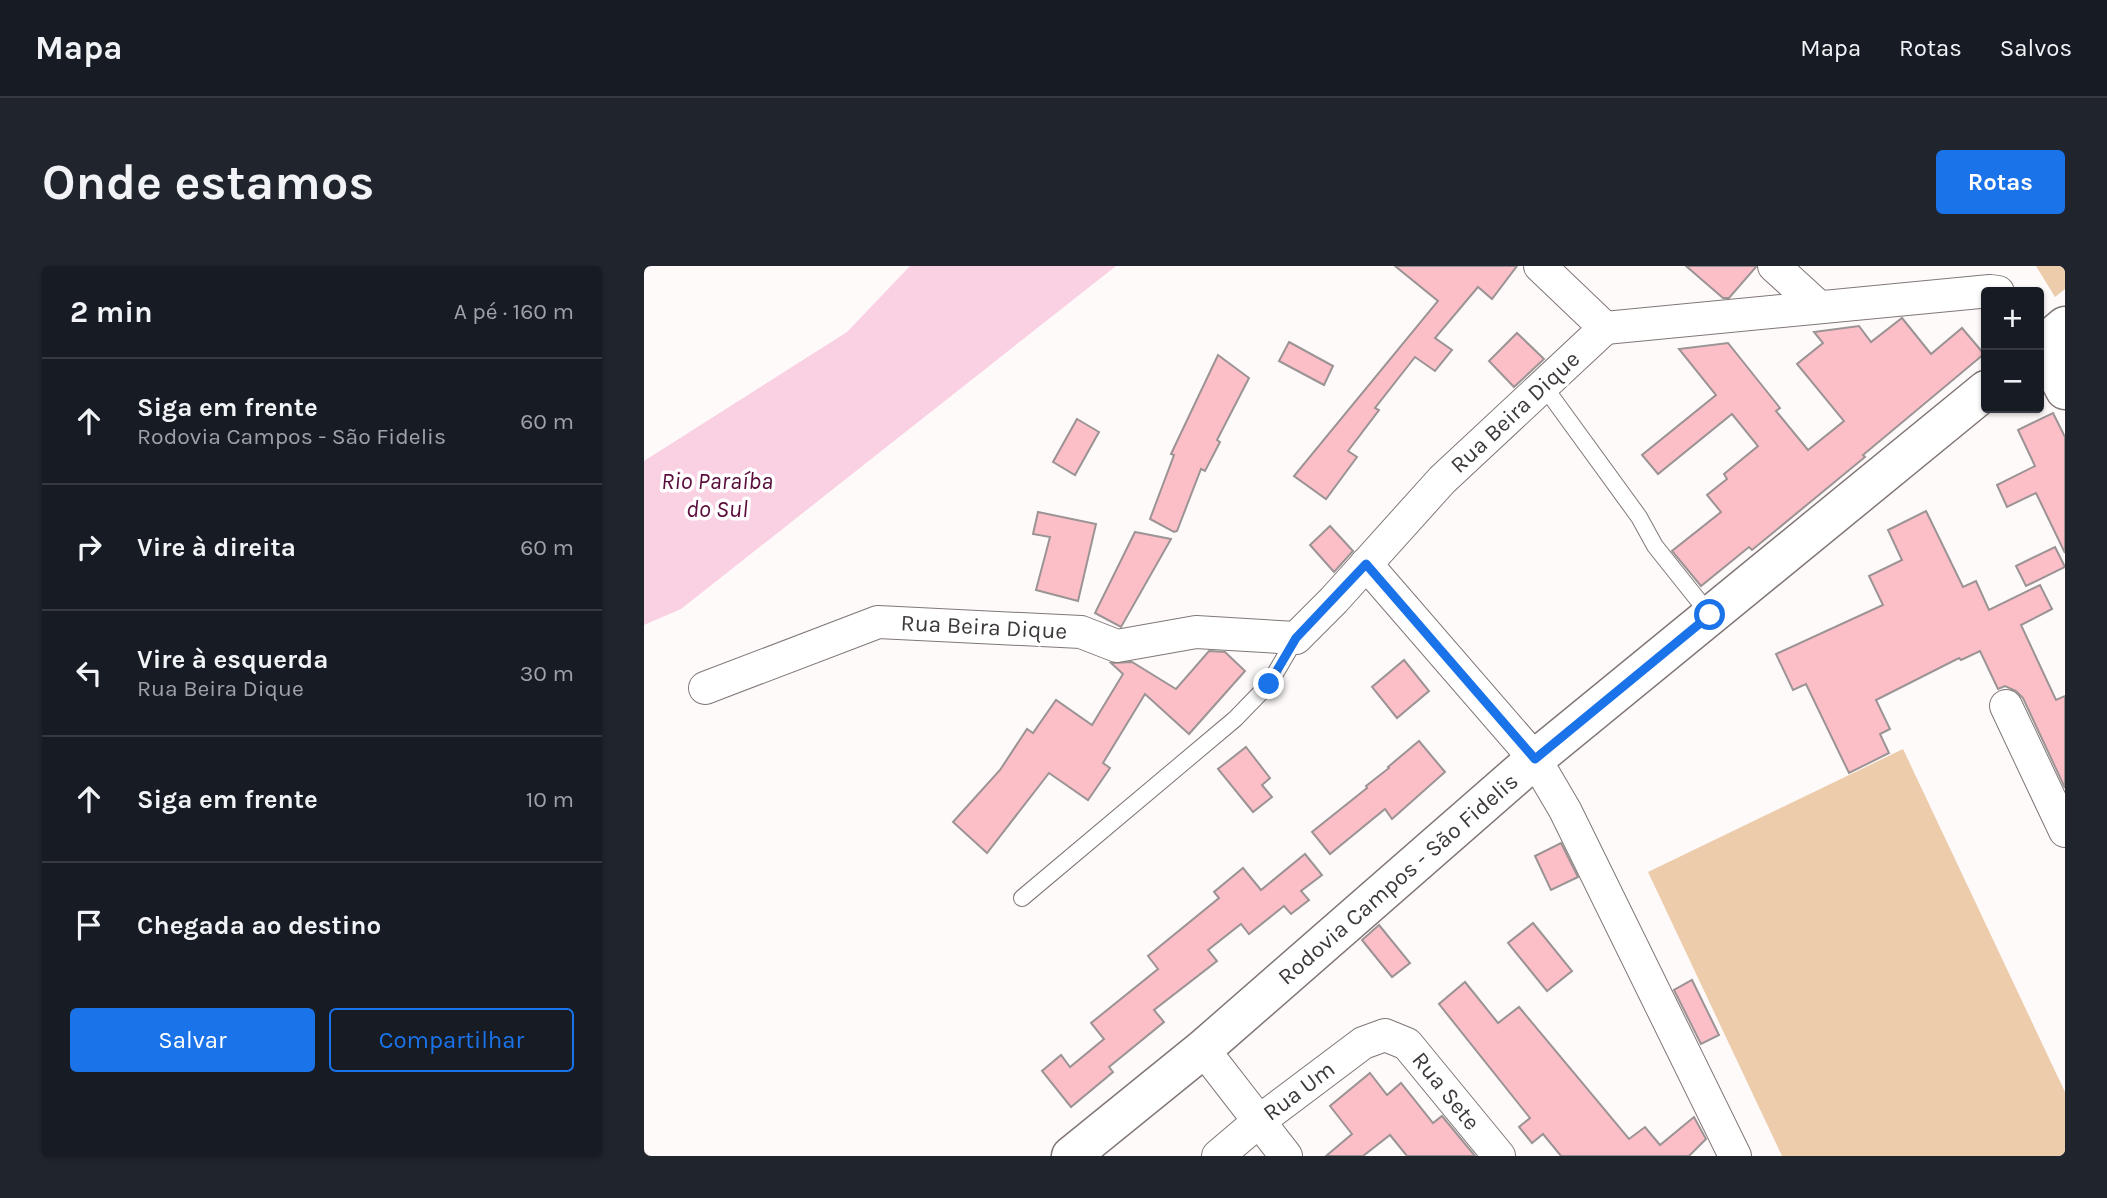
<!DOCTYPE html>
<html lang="pt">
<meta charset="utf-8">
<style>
:root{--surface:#171b24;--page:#20242c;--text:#f1f3f6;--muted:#9ea1a6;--line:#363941;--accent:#1a73e8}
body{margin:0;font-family:Karla,sans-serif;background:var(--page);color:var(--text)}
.controls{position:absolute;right:21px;top:21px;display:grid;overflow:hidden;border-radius:7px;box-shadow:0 2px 5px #0004}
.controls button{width:63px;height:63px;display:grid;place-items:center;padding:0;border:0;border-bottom:2px solid var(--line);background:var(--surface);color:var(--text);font:35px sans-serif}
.stop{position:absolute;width:21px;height:21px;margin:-16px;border:5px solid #1a73e8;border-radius:50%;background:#fff}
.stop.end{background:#1a73e8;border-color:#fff;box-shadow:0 2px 7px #0008}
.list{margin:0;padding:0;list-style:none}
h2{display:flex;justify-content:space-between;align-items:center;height:91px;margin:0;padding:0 28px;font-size:30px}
h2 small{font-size:23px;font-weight:400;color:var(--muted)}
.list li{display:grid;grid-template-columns:46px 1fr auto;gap:21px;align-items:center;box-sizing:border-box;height:126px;padding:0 28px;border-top:2px solid var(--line)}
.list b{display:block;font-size:26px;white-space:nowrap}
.list p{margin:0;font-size:23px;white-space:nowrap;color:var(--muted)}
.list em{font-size:23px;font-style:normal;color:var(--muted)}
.actions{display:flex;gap:14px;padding:21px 28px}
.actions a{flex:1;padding:16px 0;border:2px solid var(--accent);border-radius:7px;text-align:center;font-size:24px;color:var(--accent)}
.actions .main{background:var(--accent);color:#fff}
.icon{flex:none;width:38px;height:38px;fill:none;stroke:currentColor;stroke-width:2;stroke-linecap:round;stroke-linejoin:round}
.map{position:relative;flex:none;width:1421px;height:890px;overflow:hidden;border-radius:7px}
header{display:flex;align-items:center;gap:42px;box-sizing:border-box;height:98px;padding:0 35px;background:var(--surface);border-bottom:2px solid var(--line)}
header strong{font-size:33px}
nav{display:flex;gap:38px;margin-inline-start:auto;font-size:24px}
.intro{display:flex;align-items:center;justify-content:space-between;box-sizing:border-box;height:168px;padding:0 42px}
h1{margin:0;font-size:49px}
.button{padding:18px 32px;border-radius:7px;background:var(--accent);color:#fff;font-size:24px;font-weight:700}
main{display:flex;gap:42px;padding:0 42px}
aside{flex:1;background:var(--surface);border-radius:7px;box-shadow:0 2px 5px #0004}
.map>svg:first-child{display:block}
</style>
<header>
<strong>Mapa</strong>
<nav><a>Mapa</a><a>Rotas</a><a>Salvos</a></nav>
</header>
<div class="intro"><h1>Onde estamos</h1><a class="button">Rotas</a></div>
<main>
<aside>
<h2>2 min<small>A pé · 160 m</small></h2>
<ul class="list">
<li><svg class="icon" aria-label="ahead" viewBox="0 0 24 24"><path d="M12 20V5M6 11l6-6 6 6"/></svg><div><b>Siga em frente</b><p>Rodovia Campos - São Fidelis</p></div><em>60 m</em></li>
<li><svg class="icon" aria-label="right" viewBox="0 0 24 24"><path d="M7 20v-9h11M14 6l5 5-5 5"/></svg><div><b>Vire à direita</b></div><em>60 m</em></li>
<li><svg class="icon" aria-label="left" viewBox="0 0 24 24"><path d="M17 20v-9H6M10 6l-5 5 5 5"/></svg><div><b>Vire à esquerda</b><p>Rua Beira Dique</p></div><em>30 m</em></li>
<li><svg class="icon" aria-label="ahead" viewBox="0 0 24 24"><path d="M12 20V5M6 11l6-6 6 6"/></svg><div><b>Siga em frente</b></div><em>10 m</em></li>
<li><svg class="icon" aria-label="arrive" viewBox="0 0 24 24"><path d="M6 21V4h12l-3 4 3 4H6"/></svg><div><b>Chegada ao destino</b></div></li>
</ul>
<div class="actions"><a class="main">Salvar</a><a>Compartilhar</a></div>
</aside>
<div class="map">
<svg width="1421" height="890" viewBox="0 0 1421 890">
<rect width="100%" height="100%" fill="#fefafa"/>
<g fill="#edccac">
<polygon points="1392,0 1421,0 1421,23 1411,31"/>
<polygon points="1259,483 1421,826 1421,890 1138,890 1004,606"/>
</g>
<polygon fill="#fad0e3" points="266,0 472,0 37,343 0,359 0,195 203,66"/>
<g fill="#fcbfc8" stroke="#9b9394" stroke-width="2">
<polygon points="751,0 873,0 848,33 834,21 791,72 808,84 791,105 771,91 731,142 735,144 704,185 713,191 682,233 650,210 794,35"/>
<polygon points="1042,0 1112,0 1112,1 1085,32 1079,32"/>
<polygon points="1258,52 1287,88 1318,62 1340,88 1219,189 1221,191 1108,284 1105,281 1057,320 1028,285 1077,246 1063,229 1083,213 1080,208 1114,180 1088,148 1014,208 998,189 1072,129 1035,83 1084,77 1136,142 1132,145 1164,184 1200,155 1153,98 1179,77 1170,66 1215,60 1227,76"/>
<polygon points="873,67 900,93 870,121 845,95"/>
<polygon points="645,76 689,100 680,119 635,95"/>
<polygon points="574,89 605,112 573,174 576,176 561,205 557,203 533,265 530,266 506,253 530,189 527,188"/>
<polygon points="1409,147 1421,171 1421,287 1392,227 1363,241 1353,219 1391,200 1374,164"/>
<polygon points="433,153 455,166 431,209 409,196"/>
<polygon points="1282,245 1319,321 1332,315 1345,344 1396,319 1408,343 1377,359 1412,434 1421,430 1421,522 1379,432 1372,425 1361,420 1354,423 1336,385 1317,394 1315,392 1232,434 1246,463 1236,468 1245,487 1205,507 1162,418 1149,424 1132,388 1239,339 1225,310 1258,294 1244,264"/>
<polygon points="394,246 452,258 434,335 392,324 406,271 389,268"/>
<polygon points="686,260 709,285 690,306 666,279"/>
<polygon points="491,266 527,273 477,361 451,347"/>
<polygon points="1411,281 1421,301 1382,320 1372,300"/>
<polygon points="565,385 581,386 601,405 545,468 501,428 459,497 466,502 444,534 405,507 343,587 309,556 356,504 383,463 389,467 412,434 448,459 479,408 467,397 488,396 532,423"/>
<polygon points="760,394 785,425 753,452 728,421"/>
<polygon points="775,475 801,506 748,553 741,543 686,588 668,566 723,522 722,520 745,502 744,501"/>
<polygon points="602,481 626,512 618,519 628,531 609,546 574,503"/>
<polygon points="917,577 934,611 907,624 891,590"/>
<polygon points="661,588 678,609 657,625 665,634 647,648 640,640 605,668 597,658 564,684 573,695 510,744 520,756 465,801 469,806 427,841 398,805 417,789 426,801 460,773 447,757 514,703 504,690 575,632 570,626 599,602 617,624"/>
<polygon points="889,657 928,705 903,725 864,677"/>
<polygon points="735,659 766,697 748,711 718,674"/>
<polygon points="1048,714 1075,769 1057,778 1030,724"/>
<polygon points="821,716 854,757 875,741 985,873 1001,861 1016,879 1050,851 1062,873 1045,890 917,890 899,868 888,877 875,861 886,852 795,738"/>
<polygon points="726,807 743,829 757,817 789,857 798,850 831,890 763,890 746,869 719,890 682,890 708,868 686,840"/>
</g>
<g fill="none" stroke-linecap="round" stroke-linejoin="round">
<defs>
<g id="lane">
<polyline points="899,119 995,251 1011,280 1066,349"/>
<polyline points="378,632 591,453 625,418 652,372"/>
</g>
<g id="street">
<polyline points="1130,0 1175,41"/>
<polyline points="961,62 1346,25 1354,26"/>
<polyline points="722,298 891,493 921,544 1091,890"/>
<polyline points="61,422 234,356 437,366 473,380 552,366 652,372 690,334 798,214 961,62 896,0"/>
<polyline points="1362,440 1421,565"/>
<polyline points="559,783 642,890"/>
<polyline points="574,890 614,856 719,777 741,769 763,778 855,890"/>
</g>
<polyline id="secondary" points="1398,79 1421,124"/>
<g id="primary">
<polyline points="1395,82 1421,60"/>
<polyline points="427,890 559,783 891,493 1342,124"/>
</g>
</defs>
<use href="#lane" stroke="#807776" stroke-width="18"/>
<use href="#street" stroke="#807776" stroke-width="34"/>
<use href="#secondary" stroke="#807776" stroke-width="41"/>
<use href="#primary" stroke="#807776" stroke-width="41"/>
<use href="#lane" stroke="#fff" stroke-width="16"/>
<use href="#street" stroke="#fff" stroke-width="32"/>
<use href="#secondary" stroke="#fff" stroke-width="38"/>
<use href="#primary" stroke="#fff" stroke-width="38"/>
</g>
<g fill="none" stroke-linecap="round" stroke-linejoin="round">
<polyline stroke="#1a73e8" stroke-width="9" points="625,418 652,372 722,298 891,493 1066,349"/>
</g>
<g text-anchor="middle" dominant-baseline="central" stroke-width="7" stroke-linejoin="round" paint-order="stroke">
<g font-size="23" fill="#3d3939" stroke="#fff">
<text transform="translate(871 146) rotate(-43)">Rua Beira Dique</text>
<text transform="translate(340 361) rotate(3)">Rua Beira Dique</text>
<text transform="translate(754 613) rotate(-41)">Rodovia Campos - São Fidelis</text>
<text transform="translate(655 825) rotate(-37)">Rua Um</text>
<text transform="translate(802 825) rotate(51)">Rua Sete</text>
</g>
<g font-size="24" font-style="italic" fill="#5a0d3b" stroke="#fff">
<text x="73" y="215">Rio Paraíba<tspan x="73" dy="28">do Sul</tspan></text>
</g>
</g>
</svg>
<div class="controls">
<button>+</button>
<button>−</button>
</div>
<div class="stop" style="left:1066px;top:349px"></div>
<div class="stop end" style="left:625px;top:418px"></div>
</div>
</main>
